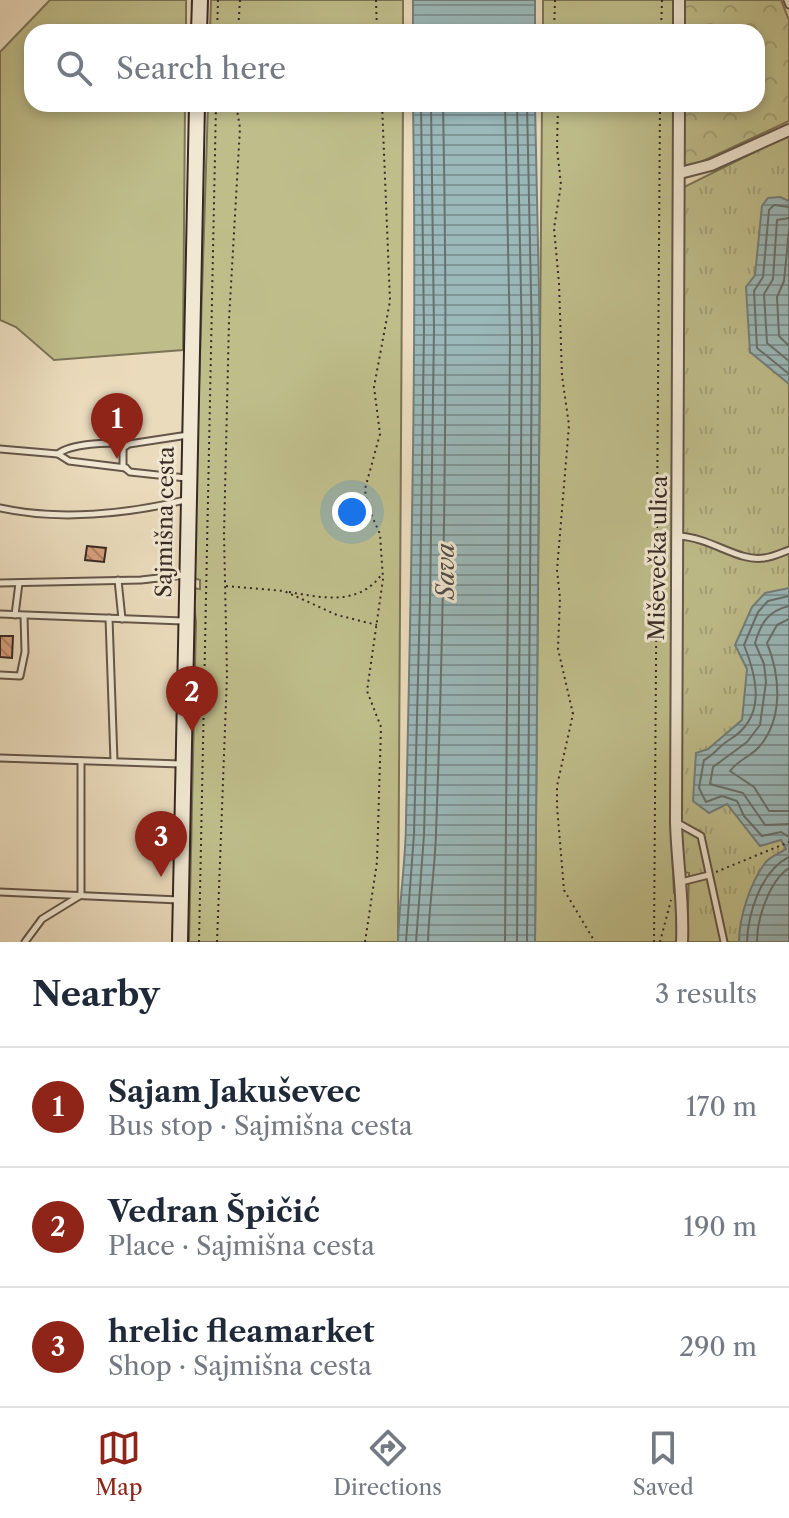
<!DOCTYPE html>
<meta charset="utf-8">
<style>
:root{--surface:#fff;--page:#f2f2f3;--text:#1f2937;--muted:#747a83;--line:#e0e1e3;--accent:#8f2418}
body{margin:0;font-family:"Libre Caslon Text",serif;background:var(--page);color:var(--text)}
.you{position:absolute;left:352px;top:512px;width:28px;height:28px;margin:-20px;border:6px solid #fff;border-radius:50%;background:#1a73e8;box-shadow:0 0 0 12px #1a73e833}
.badge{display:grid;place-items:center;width:52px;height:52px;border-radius:50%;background:var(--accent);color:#fff;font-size:26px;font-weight:700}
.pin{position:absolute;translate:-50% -66px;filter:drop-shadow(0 2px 4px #0008)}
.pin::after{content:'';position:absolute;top:42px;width:28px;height:24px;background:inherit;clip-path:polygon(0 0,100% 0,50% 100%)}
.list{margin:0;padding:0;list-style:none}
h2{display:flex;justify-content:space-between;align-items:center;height:104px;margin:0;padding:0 32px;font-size:34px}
h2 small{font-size:26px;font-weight:400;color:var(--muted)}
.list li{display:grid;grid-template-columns:52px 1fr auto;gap:24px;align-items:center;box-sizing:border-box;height:120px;padding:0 32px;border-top:2px solid var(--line)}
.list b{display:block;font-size:30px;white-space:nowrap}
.list p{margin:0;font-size:26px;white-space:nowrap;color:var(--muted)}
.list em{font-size:26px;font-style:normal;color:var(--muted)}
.icon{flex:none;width:44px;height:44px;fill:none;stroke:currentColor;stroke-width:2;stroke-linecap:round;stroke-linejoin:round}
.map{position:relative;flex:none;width:789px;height:942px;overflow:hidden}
.search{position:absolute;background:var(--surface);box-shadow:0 4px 12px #0003;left:24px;right:24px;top:24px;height:88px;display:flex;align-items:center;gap:20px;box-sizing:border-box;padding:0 28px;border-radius:24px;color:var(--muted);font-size:30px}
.sheet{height:464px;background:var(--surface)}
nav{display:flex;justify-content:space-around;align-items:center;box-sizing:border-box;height:112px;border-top:2px solid var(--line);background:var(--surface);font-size:22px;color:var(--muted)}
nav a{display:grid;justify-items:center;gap:4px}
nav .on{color:var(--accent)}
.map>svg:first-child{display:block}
</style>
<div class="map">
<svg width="789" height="942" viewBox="0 0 789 942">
<defs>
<pattern id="forest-crowns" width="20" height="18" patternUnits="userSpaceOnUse" patternTransform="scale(2)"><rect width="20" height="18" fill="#bfbe8b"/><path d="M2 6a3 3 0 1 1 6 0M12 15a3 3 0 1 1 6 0" fill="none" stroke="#a5a378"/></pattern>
<pattern id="park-tufts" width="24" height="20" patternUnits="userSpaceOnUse" patternTransform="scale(2)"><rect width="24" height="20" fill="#bfbe8b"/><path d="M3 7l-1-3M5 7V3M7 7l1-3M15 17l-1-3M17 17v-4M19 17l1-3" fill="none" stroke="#a5a378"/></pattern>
<pattern id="water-rules" width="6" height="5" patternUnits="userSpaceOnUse" patternTransform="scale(2)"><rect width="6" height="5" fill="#9bb9ba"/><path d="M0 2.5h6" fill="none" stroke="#7f9697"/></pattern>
<pattern id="building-back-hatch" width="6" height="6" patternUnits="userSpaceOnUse" patternTransform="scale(2)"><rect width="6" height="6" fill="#d89e7c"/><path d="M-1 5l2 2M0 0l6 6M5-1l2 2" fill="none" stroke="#b08165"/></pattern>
</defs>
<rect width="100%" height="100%" fill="#eadbbc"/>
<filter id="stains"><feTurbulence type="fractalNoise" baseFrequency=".0025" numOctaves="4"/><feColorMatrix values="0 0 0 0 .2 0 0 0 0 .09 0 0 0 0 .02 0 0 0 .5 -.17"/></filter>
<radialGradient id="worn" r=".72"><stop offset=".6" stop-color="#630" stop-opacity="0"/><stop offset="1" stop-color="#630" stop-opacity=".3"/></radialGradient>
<g fill="#bfbe8b" stroke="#7b7457" stroke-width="2">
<polygon points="50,0 186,0 186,32 32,32 32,104 185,104 183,350 54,360 16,327 0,320 0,52"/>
<polygon points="211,0 403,0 403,32 210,32"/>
<rect x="543" y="0" width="131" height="32"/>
<polygon points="208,104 403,104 398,942 189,942 196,622 192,588 200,589 200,580 193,578"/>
<polygon points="542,104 674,104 671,831 674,893 679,894 678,942 535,942"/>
</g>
<polygon fill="url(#forest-crowns)" stroke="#7b7457" stroke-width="2" points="684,0 781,0 789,20 789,121 688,168 684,162 684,104 757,104 757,32 684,32"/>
<polygon fill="url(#park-tufts)" stroke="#7b7457" stroke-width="2" points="789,135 789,942 687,942 689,873 683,872 680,833 684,187"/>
<g fill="url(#water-rules)" stroke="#737f7e" stroke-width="2">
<rect x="413" y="0" width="122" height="32"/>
<path d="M413,104H535L540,339L535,942H398C399,902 406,861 406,821C411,582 417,343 413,104Z"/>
<polygon points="780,197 789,201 789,384 750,352 746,287 755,275 762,206 768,198"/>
<path d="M789,588V942H739C739,918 750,883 765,863C769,857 780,853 786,849L781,840L760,846L727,804L709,813L693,801L696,753L708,749L742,720L747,669L735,645L752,607L765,593Z"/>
</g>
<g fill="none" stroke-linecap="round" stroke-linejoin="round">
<g stroke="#69716e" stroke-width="2">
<polyline points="789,207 774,205 769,210 763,277 754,291 757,348 789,374"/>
<polyline points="789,218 777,220 773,279 764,294 767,343 789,361"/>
<polyline points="789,230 784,281 777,297 779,336 789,346"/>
<path d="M789,596L768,601L758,612L744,645C758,680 766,718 729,740C719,746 714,755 704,760L699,788L706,802L722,796L737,801L744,816L762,836L781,832L789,837"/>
<path d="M789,606C768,611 761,623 755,643L764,664L766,682L760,725L747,742L713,767L710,784L743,793L765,825L789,824"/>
<path d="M789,619L777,625L767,643C780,675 784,718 759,747C750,757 738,760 730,771L754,787L769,811H789"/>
<polyline points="406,942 414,834 420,601 424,330 421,104"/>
<polyline points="416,942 424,835 430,601 434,330 431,104"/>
<path d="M428,942C429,906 435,869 436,833C445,590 448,347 443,104"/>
<polyline points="505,942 510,340 505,104"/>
<polyline points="517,942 522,340 517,104"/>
<polyline points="527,942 532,340 527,104"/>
<path d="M747,942C748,913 761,871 789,857"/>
<path d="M757,942C757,919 769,881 789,868"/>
</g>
</g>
<g fill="url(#building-back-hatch)" stroke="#372923" stroke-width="2">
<polygon points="87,546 106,548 104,562 85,560"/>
<polygon points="0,636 13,636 12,658 0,657"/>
</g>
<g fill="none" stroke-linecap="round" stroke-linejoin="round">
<defs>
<g id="lane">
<polyline points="787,0 789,5"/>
<path d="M125,445C110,441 70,444 58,454L69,461L126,468"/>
<polyline points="0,449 58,454"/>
<polyline points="186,478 130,472 123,466 123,448 129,444 188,435"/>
<path d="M0,508C59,521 127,514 185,500"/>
<path d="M679,536C712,538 738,562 764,558C773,557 781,553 789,550"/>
<polyline points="118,580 122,619"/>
<polyline points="0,583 141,580 185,575"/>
<polyline points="0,614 183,621"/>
<polyline points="15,615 19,583"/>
<polyline points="109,618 114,761"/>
<polyline points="0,675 20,676 25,652 24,616"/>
<polyline points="0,758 181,764"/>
<polyline points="676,822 701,836 724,942"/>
<polyline points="681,882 709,875"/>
<polyline points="0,892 179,900"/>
<polyline points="25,942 42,919 81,895 81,761"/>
</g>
<g id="street">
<polyline points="679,0 679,32"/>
<path d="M679,104L676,822C677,863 684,901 682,942"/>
<polyline points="680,173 711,165 789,130"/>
</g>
<g id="secondary">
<polyline points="199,32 200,0"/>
<polyline points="180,942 197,104"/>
</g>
</defs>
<use href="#lane" stroke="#645649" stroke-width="9"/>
<use href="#street" stroke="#645649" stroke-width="14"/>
<use href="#secondary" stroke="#372923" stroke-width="18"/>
<g stroke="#372923" stroke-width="2" stroke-dasharray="2 4" stroke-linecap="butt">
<polyline points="376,0 377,32"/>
<polyline points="217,32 218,0"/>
<polyline points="238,32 240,0"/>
<polyline points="554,32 555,0"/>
<polyline points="661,32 662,0"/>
<polyline points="558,104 557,148 561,185 554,228 559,283 562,376 569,425 557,570 560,598 558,649 573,714 557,786 557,806 564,890 595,942"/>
<polyline points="226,586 284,591 337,615 377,625"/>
<path d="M289,592C323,598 359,606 382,574"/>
<polyline points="716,872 789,842"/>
<polyline points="199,942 216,104"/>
<polyline points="217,942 227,675 224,534 229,320 240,128 236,104"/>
<polyline points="365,942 377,862 381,727 367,691 383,579 380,534 367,505 365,489 380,434 374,387 390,301 382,104"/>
<polyline points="654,942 660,104"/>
<polyline points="660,942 671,900"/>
</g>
<use href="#lane" stroke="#f1e8d3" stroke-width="5"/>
<use href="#street" stroke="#f1e8d3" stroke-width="10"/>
<use href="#secondary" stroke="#f1e8d3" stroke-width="14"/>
</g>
<g text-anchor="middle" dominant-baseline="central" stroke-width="6" stroke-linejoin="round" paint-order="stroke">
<g font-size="22" fill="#372923" stroke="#f1e8d3">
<text transform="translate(165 522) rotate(-89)">Sajmišna cesta</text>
<text transform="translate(658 558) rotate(-89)">Miševečka ulica</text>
</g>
<g font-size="24" font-style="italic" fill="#504d49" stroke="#f1e8d3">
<text transform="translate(445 571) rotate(-90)">Sava</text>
</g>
</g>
<rect width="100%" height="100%" filter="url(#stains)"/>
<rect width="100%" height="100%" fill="url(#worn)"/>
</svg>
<div class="you"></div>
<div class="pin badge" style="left:117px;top:459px">1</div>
<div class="pin badge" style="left:192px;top:732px">2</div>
<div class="pin badge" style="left:161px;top:877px">3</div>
<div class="search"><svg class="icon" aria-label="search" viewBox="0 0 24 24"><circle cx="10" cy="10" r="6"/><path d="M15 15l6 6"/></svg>Search here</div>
</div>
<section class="sheet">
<h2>Nearby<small>3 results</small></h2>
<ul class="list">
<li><span class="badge">1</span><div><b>Sajam Jakuševec</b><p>Bus stop · Sajmišna cesta</p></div><em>170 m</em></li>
<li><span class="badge">2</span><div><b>Vedran Špičić</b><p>Place · Sajmišna cesta</p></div><em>190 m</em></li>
<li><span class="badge">3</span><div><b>hrelic fleamarket</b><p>Shop · Sajmišna cesta</p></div><em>290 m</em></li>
</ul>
</section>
<nav>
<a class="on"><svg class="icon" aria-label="map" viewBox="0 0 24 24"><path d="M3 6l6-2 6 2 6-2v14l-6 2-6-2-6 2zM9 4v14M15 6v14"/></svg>Map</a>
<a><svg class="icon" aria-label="directions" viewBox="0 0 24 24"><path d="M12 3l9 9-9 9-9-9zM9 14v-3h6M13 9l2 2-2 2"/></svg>Directions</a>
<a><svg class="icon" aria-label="saved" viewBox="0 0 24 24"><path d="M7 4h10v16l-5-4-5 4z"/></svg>Saved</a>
</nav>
